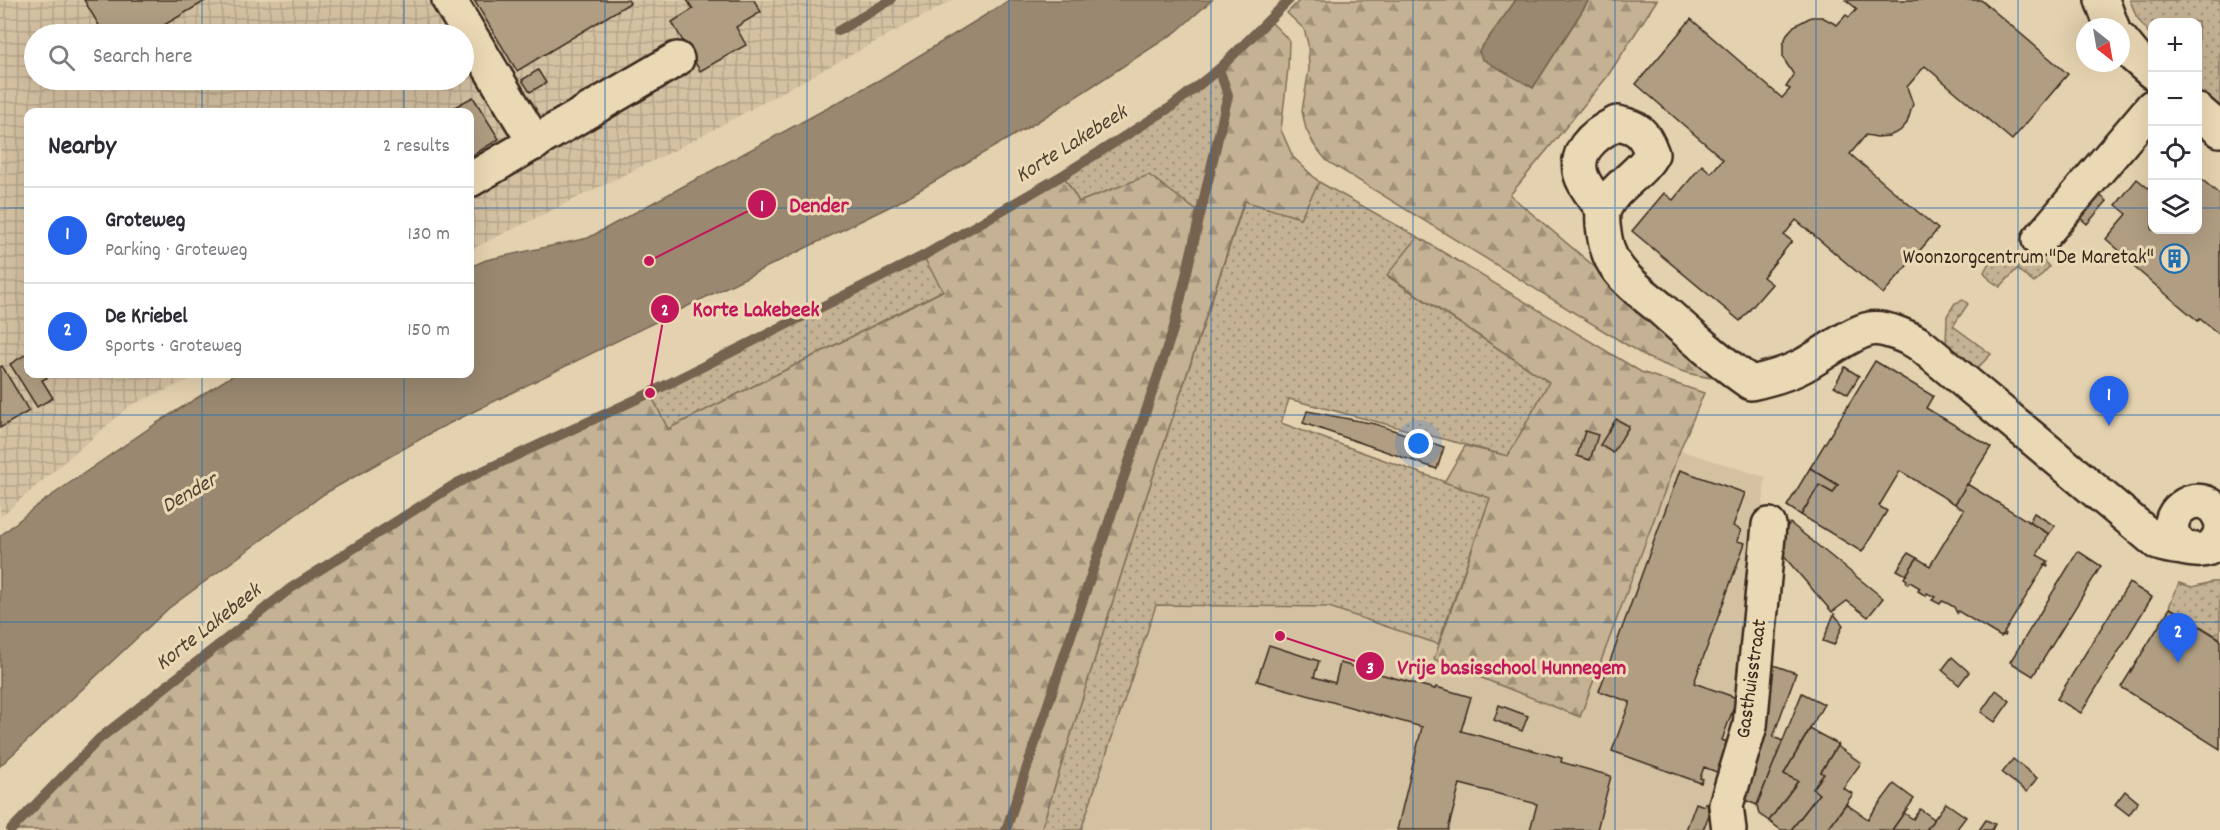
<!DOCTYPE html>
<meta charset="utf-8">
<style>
:root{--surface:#fff;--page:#f2f2f3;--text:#2b2b33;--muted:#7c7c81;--line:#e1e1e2;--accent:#2563eb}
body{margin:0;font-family:Dekko,sans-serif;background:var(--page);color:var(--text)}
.controls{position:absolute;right:18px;top:18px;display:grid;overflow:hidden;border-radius:12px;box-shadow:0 6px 24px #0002}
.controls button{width:54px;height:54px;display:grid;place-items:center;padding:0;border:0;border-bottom:2px solid var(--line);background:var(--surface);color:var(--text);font:30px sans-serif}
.compass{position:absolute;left:2076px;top:18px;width:54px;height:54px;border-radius:50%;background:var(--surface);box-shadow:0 6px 24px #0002;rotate:149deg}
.you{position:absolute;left:1419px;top:444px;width:21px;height:21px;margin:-15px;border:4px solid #fff;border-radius:50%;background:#1a73e8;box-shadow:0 0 0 9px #1a73e833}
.badge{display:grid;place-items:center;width:39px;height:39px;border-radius:50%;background:var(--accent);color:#fff;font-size:20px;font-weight:700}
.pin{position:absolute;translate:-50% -50px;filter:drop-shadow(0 2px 3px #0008)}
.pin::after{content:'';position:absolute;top:32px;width:21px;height:18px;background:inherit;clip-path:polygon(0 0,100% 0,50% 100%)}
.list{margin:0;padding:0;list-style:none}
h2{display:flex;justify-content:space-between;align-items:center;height:78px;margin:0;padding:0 24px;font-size:26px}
h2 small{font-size:20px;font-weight:400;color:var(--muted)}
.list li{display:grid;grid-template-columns:39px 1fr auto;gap:18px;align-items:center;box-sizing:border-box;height:96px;padding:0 24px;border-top:2px solid var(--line)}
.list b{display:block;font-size:22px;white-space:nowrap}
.list p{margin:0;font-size:20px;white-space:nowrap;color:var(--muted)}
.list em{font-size:20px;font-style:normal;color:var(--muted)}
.icon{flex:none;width:33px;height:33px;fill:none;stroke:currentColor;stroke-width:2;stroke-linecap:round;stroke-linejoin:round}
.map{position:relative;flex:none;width:2220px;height:830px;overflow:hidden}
.search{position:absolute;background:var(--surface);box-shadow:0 6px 24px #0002;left:24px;top:24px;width:450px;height:66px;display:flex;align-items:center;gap:15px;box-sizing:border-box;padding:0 21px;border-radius:33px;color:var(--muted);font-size:22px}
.panel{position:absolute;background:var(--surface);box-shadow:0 6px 24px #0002;left:24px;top:108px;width:450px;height:270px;border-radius:12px}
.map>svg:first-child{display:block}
</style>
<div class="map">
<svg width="2220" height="830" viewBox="0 0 2220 830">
<defs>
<pattern id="industrial-grid" width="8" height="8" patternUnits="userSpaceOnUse" patternTransform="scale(1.5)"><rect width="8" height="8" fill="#d4c1a2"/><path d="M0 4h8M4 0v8" fill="none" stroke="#b7a68b"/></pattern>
<pattern id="grass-dots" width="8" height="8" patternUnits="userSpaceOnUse" patternTransform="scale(1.5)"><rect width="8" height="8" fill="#c5b294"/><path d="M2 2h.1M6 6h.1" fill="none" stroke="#a19178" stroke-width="1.8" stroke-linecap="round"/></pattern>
<pattern id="forest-firs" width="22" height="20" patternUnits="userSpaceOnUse" patternTransform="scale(1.5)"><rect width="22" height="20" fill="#c5b294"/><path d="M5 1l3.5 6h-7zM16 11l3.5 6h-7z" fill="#a19178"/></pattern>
</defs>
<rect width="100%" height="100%" fill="#e4d1af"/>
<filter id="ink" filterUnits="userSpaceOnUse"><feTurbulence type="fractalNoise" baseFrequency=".0167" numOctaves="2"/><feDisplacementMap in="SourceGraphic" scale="12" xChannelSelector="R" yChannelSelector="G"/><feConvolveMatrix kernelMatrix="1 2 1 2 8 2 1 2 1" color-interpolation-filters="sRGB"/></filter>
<g filter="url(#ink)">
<polygon fill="#d4c1a2" points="1680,450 1765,477 1763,504 1757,523 1737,724 1711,830 1081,830 1156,605 1329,607 1438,644 1434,659 1580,717"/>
<path fill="url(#industrial-grid)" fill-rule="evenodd" d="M0,0H953L675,150L470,250V112H28V374H202L131,405L0,517ZM34,34H464V80H34Z"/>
<g fill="url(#grass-dots)" stroke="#806e59" stroke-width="1.5">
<polygon points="2130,0 2220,0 2220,120 2198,99 2198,22 2152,22 2152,38 2136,16"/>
<polygon points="1219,69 1228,95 1201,214 1149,175 1079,202 1063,175 1171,107"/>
<polygon points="1319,182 1418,237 1387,276 1549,382 1508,456 1289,399 1281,423 1490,498 1438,644 1329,607 1156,605 1081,830 1041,830 1132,540 1245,200 1300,218"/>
<polygon points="923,256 944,290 668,429 650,393"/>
<polygon points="2025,256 2042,259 2049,267 2034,283 2017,269 2000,287 1990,280 1984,272 1989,263 2004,257"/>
<polygon points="1963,300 1968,304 1953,326 1991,354 1973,373 1946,345 1947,316 1955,303"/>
<polygon points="2212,582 2220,582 2220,638 2169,607 2179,583 2192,587"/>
</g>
<g fill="url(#forest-firs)" stroke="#806e59" stroke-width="1.5">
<path d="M1300,0H1516L1479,51L1533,88L1589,0H1657L1607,77L1510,195L1727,379C1695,378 1677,370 1648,358L1327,161L1314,145L1306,129L1302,111L1309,69L1308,44L1304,29L1287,13Z"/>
<polygon points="1272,23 1289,40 1288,69 1281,130 1293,157 1319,182 1300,218 1244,201 1132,540 1041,830 11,830 99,739 197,657 291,588 457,483 650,393 668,429 943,291 923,256 1063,175 1079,202 1149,175 1201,214 1228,95 1219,69"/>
<polygon points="1418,237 1641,372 1704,393 1680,450 1580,717 1434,659 1490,498 1444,482 1465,446 1508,456 1549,382 1387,275"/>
</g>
<g fill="#9a8870" stroke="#74624f" stroke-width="1.5">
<polygon points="1010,0 1212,0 1176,32 1037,122 897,203 438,429 324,494 169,608 0,766 0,536 35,507 157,423 235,374 470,374 470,267 486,260 588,238 881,79"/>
<polygon points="1516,0 1589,0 1533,88 1482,59 1479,51"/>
</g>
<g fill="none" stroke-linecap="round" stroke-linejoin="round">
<g stroke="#74624f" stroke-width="10">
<polyline points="838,31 891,0"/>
<polyline points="11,830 99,739 291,588 457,483 650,393 923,256 1063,175 1171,107 1219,69 1289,0"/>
<polyline points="1006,830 1174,327 1228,95 1219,69"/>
</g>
</g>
<g fill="#b09d82" stroke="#3b2a1e" stroke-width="1.5">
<polygon points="84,0 207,0 149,34 104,34"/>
<polygon points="474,0 628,0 630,3 517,71"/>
<polygon points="687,0 754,0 761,12 736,27 746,45 700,71 672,22 693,9"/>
<polygon points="1846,0 1981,0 2068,74 2012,140 1925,66 1907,87 1913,104 1907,123 1900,131 1889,136 1877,137 1866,135 1850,154 1938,229 1883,294 1796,220 1784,235 1792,241 1763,277 1772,284 1740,321 1632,231 1664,193 1673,200 1702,165 1711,173 1723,159 1636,84 1691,19 1782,98 1790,89 1786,87 1794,75 1783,58 1783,45 1787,34 1794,26 1811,17 1822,17 1837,25 1846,15 1849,17 1857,9"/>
<polygon points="538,70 546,83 530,92 522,80"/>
<polygon points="473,97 499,139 470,157 470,112 445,112"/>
<polygon points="2198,176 2220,195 2220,335 2200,319 2198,321 2167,295 2134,267 2136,265 2106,239 2127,214 2116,205 2137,179 2148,188 2152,182 2152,230 2198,230"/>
<polygon points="2097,193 2107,201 2087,224 2078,216"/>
<polygon points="28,353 28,374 44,374 47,378 42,380 53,398 37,407 10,364"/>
<polygon points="1875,361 1933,396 1926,408 1991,447 1955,504 1900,471 1879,506 1887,511 1862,552 1801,515 1819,485 1833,493 1838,485 1810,468"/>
<polygon points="2,366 29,411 0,428 0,367"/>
<polygon points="1845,367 1859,376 1848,394 1834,386"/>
<polygon points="1307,411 1375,424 1444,447 1437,469 1303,423"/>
<polygon points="1616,419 1629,426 1613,453 1600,445"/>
<polygon points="1585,431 1598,435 1590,460 1577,456"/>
<polygon points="1810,468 1838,485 1833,493 1819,485 1801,515 1787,506"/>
<polygon points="1680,470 1745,493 1733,526 1741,530 1737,541 1745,543 1694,683 1737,698 1722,740 1730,743 1719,773 1704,767 1700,778 1703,779 1701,783 1612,751 1630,702 1599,691"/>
<polygon points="1967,484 2049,534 2037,555 2048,561 2046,564 2048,565 2047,567 2045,565 2004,633 2006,634 2005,636 2003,635 2001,637 1958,611 1957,613 1954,607 1947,603 1942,601 1940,604 1932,600 1935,597 1927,593 1926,596 1918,591 1920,588 1910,582 1908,584 1906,582 1907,580 1904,578 1917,558 1930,566 1964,510 1955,504"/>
<polygon points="2034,513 2055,526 2049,534 2029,522"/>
<polygon points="1790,523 1883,598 1868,617 1847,601 1832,612 1774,545"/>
<polygon points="2078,551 2101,566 2033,676 2010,662"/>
<polygon points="1908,553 1917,558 1906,575 1897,570"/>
<polygon points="2129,583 2152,597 2081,713 2057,699"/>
<polygon points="2170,608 2220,639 2220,749 2121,687"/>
<polygon points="1834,614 1843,625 1834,645 1823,641"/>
<polygon points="1269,645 1319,661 1314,677 1335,683 1340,663 1435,689 1436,687 1471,697 1461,731 1562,758 1561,762 1611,776 1597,830 1530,830 1537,804 1460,784 1448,830 1397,830 1422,727 1257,681"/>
<polygon points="1952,657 1969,672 1959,685 1942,670"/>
<polygon points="1765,662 1796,673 1773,737 1783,741 1757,805 1732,795"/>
<polygon points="1996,690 2010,701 1995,722 1981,712"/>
<polygon points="1802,693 1824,704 1784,774 1798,781 1769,821 1759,814 1757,805"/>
<polygon points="1499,705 1528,716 1522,731 1494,720"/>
<polygon points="1810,729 1838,744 1821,772 1824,774 1813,789 1819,794 1791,830 1781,830 1769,821 1798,781 1784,774"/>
<polygon points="1837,746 1861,763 1843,788 1853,794 1827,830 1791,830 1819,794 1813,789 1824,774 1821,772"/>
<polygon points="2013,759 2037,778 2027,792 2002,773"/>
<polygon points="1894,784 1914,799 1892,830 1827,830 1846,804 1868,819"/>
<polygon points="2125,791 2138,802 2129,815 2115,804"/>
<polygon points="1696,803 1704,806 1705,803 1707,804 1709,815 1703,830 1686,830"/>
<polygon points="1946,803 1966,817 1956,830 1926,830"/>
<polygon points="1920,809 1934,819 1926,830 1892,830 1904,813 1913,819"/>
<polygon points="1986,820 1995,824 1992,830 1979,830"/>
</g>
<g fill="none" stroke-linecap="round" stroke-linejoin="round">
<defs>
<g id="minor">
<polyline points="449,0 535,143"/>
<polyline points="2102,0 2112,27"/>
<polyline points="2121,40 2135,57 2152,72"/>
<polyline points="2198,111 2220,130"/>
<polyline points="470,180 677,59"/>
<path d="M1604,210C1597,201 1589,192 1584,182C1569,154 1594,134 1617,123C1638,127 1644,132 1652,154C1640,175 1614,186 1604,209C1600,219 1606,248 1611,258C1621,278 1642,293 1659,307C1689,334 1718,360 1751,383C1769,379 1788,374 1804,365C1821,356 1852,332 1870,329C1884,326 1911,338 1922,346L2158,543C2166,546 2174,547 2182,548C2200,551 2211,554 2220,534"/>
<polyline points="2039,240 2152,107"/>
<path d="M2184,548C2147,519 2203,478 2220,518"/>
<polyline points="1729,830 1726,805 1750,726 1769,525"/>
</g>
</defs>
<use href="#minor" stroke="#3b2a1e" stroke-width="38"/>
<use href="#minor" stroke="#ebd8b5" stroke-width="33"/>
</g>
</g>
<path fill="none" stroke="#1f6fb2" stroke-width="1.5" stroke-opacity="0.55" d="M202,0V34M404,0V34M605,0V830M807,0V830M1009,0V830M1211,0V830M1413,0V830M1615,0V830M1816,0V830M2018,0V830M202,80V112M404,80V112M0,208H28M470,208H2152M2198,208H2220M202,374V830M404,374V830M0,415H2220M0,622H2220"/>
<defs>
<symbol id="building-ring" viewBox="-11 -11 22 22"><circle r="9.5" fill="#ebd8b5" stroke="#1f6fb2" stroke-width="1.5"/><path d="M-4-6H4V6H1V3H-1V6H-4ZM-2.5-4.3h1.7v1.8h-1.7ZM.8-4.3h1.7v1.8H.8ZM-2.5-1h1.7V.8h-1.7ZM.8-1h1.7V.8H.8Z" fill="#1f6fb2"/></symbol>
</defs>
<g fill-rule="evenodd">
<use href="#building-ring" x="2158" y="242" width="33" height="33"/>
</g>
<g text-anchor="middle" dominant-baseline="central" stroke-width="6" stroke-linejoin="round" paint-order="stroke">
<g font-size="21" fill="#3b2a1e" stroke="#ebd8b5" text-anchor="end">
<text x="2154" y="259">Woonzorgcentrum "De Maretak"</text>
</g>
<g font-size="21" fill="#3b2a1e" stroke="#ebd8b5">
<text transform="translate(1753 679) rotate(-82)">Gasthuisstraat</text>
</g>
<g font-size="22" font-style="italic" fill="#534232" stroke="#ebd8b5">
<text transform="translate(1072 145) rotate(-32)">Korte Lakebeek</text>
<text transform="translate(190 494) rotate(-30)">Dender</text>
<text transform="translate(209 628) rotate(-38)">Korte Lakebeek</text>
</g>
</g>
<path fill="none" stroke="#c2185b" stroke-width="2" d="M649 261L762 204M650 393L665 309M1280 636L1370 666"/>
<g fill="#c2185b" stroke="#ebd8b5" stroke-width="2">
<circle cx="649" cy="261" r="6"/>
<circle cx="650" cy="393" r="6"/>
<circle cx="1280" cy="636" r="6"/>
<circle cx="762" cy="204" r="15"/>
<circle cx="665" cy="309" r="15"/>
<circle cx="1370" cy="666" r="15"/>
</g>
<g font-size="18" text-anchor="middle" font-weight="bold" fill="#fff">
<text x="762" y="211">1</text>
<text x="665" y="315">2</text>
<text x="1370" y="673">3</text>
</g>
<g font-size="22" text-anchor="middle" font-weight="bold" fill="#c2185b" stroke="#ebd8b5" stroke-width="6" stroke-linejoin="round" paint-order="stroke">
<text x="819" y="212">Dender</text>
<text x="756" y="316">Korte Lakebeek</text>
<text x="1512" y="674">Vrije basisschool Hunnegem</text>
</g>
</svg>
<div class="controls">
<button>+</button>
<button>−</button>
<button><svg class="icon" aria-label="locate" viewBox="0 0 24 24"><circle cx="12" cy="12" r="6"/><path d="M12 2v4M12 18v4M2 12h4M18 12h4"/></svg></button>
<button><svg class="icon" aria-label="layers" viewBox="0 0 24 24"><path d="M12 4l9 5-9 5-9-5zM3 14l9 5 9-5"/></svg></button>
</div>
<svg class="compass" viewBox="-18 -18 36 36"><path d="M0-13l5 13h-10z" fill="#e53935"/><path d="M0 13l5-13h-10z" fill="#7c7c81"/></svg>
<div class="you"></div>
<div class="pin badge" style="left:2109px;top:426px">1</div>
<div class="pin badge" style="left:2178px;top:663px">2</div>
<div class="search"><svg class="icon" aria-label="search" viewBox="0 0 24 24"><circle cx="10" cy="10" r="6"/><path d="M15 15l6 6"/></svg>Search here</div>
<section class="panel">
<h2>Nearby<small>2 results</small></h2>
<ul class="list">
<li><span class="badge">1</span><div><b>Groteweg</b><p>Parking · Groteweg</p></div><em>130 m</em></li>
<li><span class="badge">2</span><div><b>De Kriebel</b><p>Sports · Groteweg</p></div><em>150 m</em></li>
</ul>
</section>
</div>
